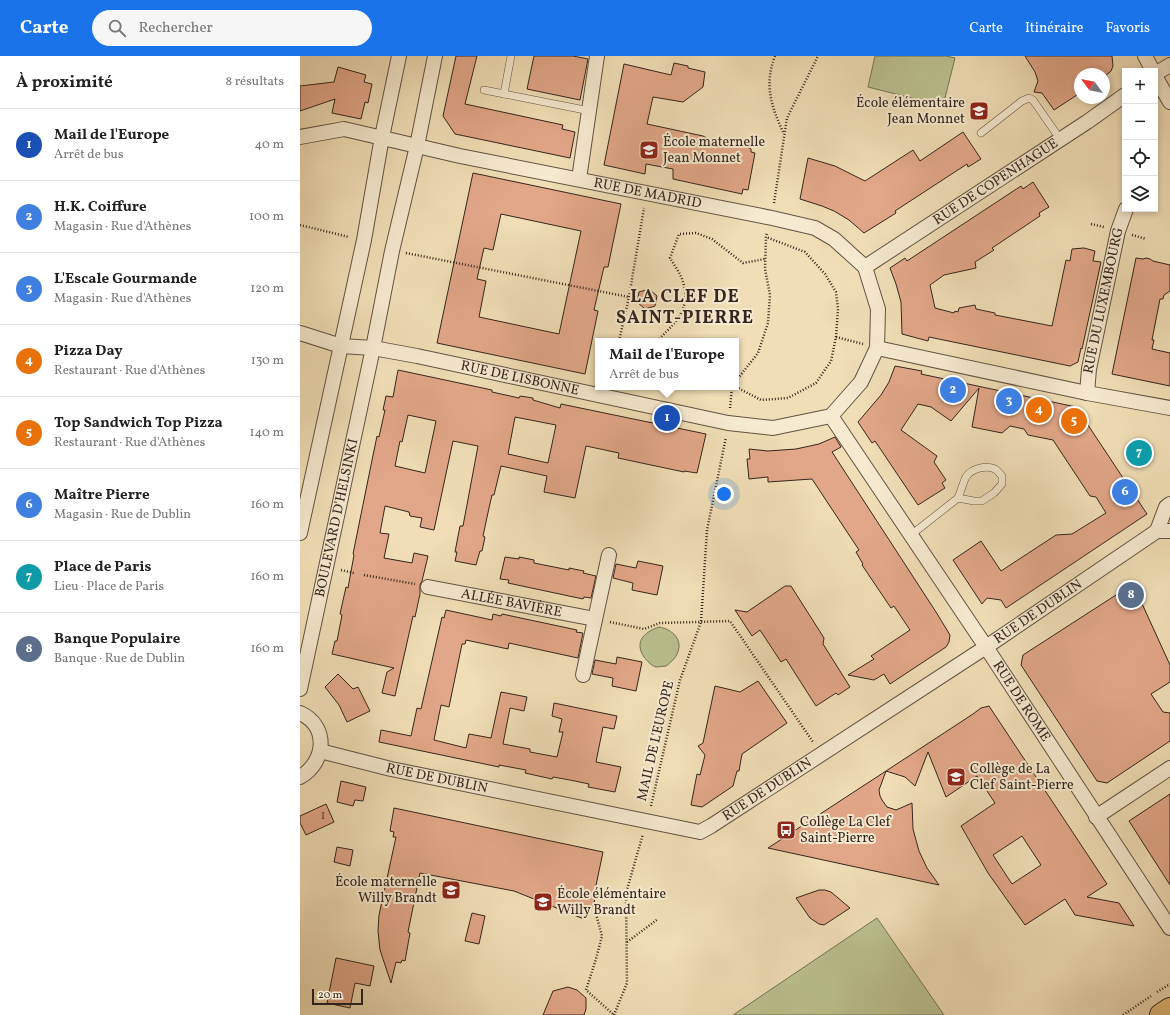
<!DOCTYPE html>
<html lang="fr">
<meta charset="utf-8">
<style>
:root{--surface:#fff;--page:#f6f6f6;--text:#222;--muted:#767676;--line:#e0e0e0;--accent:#1a73e8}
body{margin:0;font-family:Vollkorn,serif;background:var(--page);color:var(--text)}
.controls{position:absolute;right:12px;top:12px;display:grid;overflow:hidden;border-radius:0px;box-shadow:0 2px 6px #0003}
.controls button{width:36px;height:36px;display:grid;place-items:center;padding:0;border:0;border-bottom:1px solid var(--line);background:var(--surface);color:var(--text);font:20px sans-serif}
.compass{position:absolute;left:774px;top:12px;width:36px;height:36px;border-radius:50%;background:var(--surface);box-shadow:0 2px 6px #0003;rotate:302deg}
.scale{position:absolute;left:12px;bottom:10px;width:51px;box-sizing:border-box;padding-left:4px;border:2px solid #34251f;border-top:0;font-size:11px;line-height:14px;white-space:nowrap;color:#34251f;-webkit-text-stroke:3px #f6ead0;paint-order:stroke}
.you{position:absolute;left:424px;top:438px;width:14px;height:14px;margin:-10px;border:3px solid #fff;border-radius:50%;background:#1a73e8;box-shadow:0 0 0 6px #1a73e833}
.badge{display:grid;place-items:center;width:26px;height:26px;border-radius:50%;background:var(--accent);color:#fff;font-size:13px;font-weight:700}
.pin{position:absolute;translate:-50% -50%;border:2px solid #fff;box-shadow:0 1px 4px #0006}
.popup{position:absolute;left:295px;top:282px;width:144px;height:52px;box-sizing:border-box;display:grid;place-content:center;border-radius:0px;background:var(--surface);filter:drop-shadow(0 1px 3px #0005);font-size:13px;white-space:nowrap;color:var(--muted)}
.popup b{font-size:15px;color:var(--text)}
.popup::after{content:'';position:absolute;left:50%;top:100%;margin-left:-8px;border:8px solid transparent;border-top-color:var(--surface)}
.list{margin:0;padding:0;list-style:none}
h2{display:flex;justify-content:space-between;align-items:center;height:52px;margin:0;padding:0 16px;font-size:17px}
h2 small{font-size:13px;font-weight:400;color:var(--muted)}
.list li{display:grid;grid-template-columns:26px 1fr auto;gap:12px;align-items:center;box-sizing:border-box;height:72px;padding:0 16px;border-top:1px solid var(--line)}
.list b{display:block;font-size:15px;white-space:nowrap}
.list p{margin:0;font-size:13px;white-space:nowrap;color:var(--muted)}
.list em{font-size:13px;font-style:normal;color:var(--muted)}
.icon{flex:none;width:22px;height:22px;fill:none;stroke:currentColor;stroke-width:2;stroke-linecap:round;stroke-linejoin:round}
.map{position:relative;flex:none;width:870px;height:959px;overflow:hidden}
header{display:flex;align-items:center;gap:24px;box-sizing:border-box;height:56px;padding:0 20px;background:var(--accent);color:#fff}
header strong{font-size:19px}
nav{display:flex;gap:22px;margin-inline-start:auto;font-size:14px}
.search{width:280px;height:36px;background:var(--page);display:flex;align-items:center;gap:10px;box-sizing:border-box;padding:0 14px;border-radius:22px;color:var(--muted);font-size:15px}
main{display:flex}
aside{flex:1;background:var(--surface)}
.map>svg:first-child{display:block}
</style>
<header>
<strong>Carte</strong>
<div class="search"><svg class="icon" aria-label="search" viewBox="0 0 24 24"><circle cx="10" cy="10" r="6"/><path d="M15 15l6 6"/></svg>Rechercher</div>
<nav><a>Carte</a><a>Itinéraire</a><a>Favoris</a></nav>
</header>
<main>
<aside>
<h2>À proximité<small>8 résultats</small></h2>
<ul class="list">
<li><span class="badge" style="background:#1a4fb4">1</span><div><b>Mail de l'Europe</b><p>Arrêt de bus</p></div><em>40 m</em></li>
<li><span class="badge" style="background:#3f7fe0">2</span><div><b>H.K. Coiffure</b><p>Magasin · Rue d'Athènes</p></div><em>100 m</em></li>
<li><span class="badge" style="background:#3f7fe0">3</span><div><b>L'Escale Gourmande</b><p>Magasin · Rue d'Athènes</p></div><em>120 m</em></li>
<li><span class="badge" style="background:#e8710a">4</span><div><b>Pizza Day</b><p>Restaurant · Rue d'Athènes</p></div><em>130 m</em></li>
<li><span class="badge" style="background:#e8710a">5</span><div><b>Top Sandwich Top Pizza</b><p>Restaurant · Rue d'Athènes</p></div><em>140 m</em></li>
<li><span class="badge" style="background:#3f7fe0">6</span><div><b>Maître Pierre</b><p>Magasin · Rue de Dublin</p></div><em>160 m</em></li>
<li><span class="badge" style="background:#0f9aa8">7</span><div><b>Place de Paris</b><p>Lieu · Place de Paris</p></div><em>160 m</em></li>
<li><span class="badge" style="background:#5c6f8a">8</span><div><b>Banque Populaire</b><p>Banque · Rue de Dublin</p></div><em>160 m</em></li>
</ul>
</aside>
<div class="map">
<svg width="870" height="959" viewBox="0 0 870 959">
<rect width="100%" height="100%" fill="#f1deb6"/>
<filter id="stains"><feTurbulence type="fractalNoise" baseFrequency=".005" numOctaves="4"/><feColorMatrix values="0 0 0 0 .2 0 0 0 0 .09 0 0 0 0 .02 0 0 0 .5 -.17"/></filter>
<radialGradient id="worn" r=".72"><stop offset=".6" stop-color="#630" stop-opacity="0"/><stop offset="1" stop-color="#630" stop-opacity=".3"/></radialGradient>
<g fill="#bac18e" stroke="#777356">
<polygon points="575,0 646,0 655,2 643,50 568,31"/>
<path d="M359,571C372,573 384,584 377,598C375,603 370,607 366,610C363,610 359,611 356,611C352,610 347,605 344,601C334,586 344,576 359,571Z"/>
<polygon points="577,862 644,959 433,959"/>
</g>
<g fill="#e2a788" stroke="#34251f" fill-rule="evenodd">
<polygon points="156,0 177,0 165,48 263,69 262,73 275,76 270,102 155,78 143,60"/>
<polygon points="234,0 273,0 288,3 280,44 227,33"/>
<polygon points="725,0 812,0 813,10 811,15 804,21 804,18 780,18 780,37 754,54 742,37 734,36 738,25 735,16"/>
<polygon points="374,7 388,10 388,12 405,16 403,31 383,46 353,41 347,68 403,80 416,87 420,82 435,90 438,85 451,93 451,96 455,97 448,134 443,133 442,138 373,123 373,113 346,108 345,118 304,109 324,8 371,19"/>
<polygon points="38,11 66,19 64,26 72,28 68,47 65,46 61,63 32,57 35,43 0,55 0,30 34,26"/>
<polygon points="663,76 681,103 668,111 667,108 595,155 596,157 564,177 549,164 534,155 522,150 500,143 508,102 535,110 565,125 613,94 620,105"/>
<path d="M173,117L321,148L308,211H304L294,254L298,255L285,318L137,287ZM201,158L281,175L259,278L179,261L186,225L177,223L184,192L193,194Z"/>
<polygon points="733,126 749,151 739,157 740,160 692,192 694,194 675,206 676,212 644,219 630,229 635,252 654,257 655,255 658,256 659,252 675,249 676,253 695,257 695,259 752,270 766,204 770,205 772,193 784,192 795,195 793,205 801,206 782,293 781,292 778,306 770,310 629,281 628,285 602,278 601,246 596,228 590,212 605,202 607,205 721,130 723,133"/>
<polygon points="836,202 843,203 846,202 850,203 853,205 870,209 870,235 864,239 863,243 860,243 852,284 854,284 852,293 870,297 870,330 812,318"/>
<polygon points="349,233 357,240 355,250 345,253 337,246 339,236"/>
<polygon points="595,310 622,315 621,318 776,351 847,458 706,552 701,544 687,542 682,548 653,504 681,485 701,515 756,479 772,478 806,457 796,441 790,440 753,384 728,379 724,373 710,370 702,377 672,371 679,332 651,365 631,351 618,348 601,374 637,400 634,406 646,424 642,427 645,432 618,449 575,385 572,387 558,366 581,339 589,326"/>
<path d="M98,314L192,334V336L219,342L220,340L233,342V344L260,352L261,348L406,378L397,417L384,415V416L318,402L319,397L286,390L275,442L244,436L247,420L201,410L194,439H192L189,452L183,480L185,481L182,495H180L176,509L155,505L157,496H155L160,470H163L178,390L153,385L134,474L120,471L122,462L110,460L109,456L85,450L80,477L89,478L84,502L112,507L114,497L128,500L122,525L120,529V538L115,561L113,560L95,640L82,637L87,616L94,612L32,598L35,585H37L42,559L40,558L46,531L48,532L54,499L53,498L70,414L77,380L79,381L85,354H83L86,340L93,341ZM108,359L136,365L125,417L95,410L100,385L102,386ZM215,361L256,369L248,407L208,398Z"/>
<polygon points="535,381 541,391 532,396 636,556 650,579 649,586 646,591 590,628 584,618 574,624 548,619 574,603 571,600 610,574 594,550 591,552 562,509 563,508 556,496 559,494 512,423 468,426 468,421 449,423 447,403 450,403 449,393 468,395 496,393 519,388"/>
<polygon points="205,501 219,503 219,501 234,504 234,507 269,514 269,512 284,515 283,517 296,520 291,542 284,541 283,543 208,527 209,524 200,523"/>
<polygon points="338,505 363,510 357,539 332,534 333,527 313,522 316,508 336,512"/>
<polygon points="833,528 870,609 870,626 851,638 863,656 870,657 870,685 807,727 797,725 721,609 723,599"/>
<polygon points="485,530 491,530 524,582 523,588 550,631 538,639 536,637 516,650 486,603 481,606 460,574 452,580 435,554 447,556"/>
<polygon points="146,554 192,564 193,558 201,560 202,558 277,574 276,576 283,577 278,602 209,587 208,593 166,584 165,588 162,588 149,651 141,649 134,684 166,692 169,678 191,682 201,636 227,641 224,655 210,652 203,688 230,693 230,696 257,701 263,676 259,676 262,663 252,660 254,647 317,660 314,673 303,671 296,706 321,711 315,736 288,731 289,728 270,724 253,721 252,723 225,717 226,714 199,709 199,711 79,686 81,674 111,680 117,652 121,653 142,561 144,562"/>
<polygon points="317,601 342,606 336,635 312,630 313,622 292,618 295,604 316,608"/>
<polygon points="38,618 53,633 58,631 70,655 47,666 39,649 25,631"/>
<polygon points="458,625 487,667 442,698 439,715 437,715 433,730 402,751 391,749 397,718 400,719 405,699 398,690 403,687 415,630 440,636"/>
<path d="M689,650L807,828L787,841L819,847L834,870L775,859L765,843L725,869L688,817L661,770L695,747L677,720L646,741L628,696L615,730L605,721L586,715L673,658L681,652ZM722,780L741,809L712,828L693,799Z"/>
<polygon points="586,715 579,734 580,740 582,744 587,751 596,754 612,747 613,773 619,795 627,812 639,829 468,792"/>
<polygon points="41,725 66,731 63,745 55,744 53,750 37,746"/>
<polygon points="870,738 870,829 829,765"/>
<polygon points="26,748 34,766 6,779 0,767 0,760"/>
<polygon points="94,752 303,796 294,839 296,840 293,849 284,863 214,835 120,817 108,876 110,877 105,905 102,904 101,907 96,906 91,927 80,894 78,875 79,859 96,781 93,781 94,776 90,775"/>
<polygon points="37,791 53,794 50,810 34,806"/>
<polygon points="519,834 525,834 531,836 550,852 524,869 519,868 510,862 496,842"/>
<polygon points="172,857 185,860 179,888 165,885"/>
<polygon points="36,902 74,910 70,930 55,927 50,952 27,947"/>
<polygon points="268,931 277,934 286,942 286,953 284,959 243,959 253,935"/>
</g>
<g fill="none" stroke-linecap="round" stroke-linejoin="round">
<defs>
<g id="lane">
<polyline points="184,34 290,55"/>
<polyline points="204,38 211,0"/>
<polyline points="681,77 722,45 729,42 733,44 760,83"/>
<path d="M611,479L658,442L674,445H682L694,437L702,428V420C700,418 698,415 695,413C686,409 672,412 666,421C663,427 661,435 658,442"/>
</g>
<g id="street">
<polyline points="845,0 853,15"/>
<polyline points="855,18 870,9"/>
<polyline points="855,20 870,46"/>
<path id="s1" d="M0,81L44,73L160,100L472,162L515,172L534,183L565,211"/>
<polyline points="279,123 297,0"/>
<path id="s2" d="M565,211L787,66L825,39"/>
<path id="s3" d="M0,277L41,290L73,292L117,300L428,367L473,372L531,360"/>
<polyline points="577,292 787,337 870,352"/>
<path id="s4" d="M787,337L789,313L818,175L826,153"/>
<path id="s5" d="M531,360L686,591L870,872"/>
<polyline points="531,360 561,326 577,292 578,253 565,211"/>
<polyline points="870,448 866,451 857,475 870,475"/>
<polyline points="0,477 64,184 82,81 99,0"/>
<path id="s6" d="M128,531L295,563"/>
<polyline points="283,619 309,499"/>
<path id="s7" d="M0,633L73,292L92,195L117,90L135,0"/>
<path d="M0,657C29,670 26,706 0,721"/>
<path id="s8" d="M20,695L91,713L400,776L411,770L686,591L857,475"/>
<polyline points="796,761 870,712"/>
</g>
<polyline id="primary" points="861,959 870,953"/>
</defs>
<use href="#lane" stroke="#635345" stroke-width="8"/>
<use href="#street" stroke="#635345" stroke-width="16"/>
<use href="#primary" stroke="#34251f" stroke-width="24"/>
<g stroke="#34251f" stroke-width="2.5" stroke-dasharray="1 2" stroke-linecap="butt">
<path d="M475,0C464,28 471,50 483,76"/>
<polyline points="474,147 487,62 518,0"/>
<polyline points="791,168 804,171"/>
<polyline points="0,169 49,181"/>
<polyline points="832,179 846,183"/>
<polyline points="106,197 329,241"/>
<polyline points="536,281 563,288"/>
<polyline points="319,285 329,241 344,152"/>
<path d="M357,285C374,268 392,253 383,226C381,218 374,209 370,202L379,178L396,177L412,183L443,207L465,203"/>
<polyline points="436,325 458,297 468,267 470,239 465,213 466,181 467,177"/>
<polyline points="436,331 461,344 488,342 516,327 531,305 536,281 538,253 536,236 525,218 505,196 466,181"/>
<polyline points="430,352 432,331"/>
<polyline points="41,514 54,517"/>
<polyline points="64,519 115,528"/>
<polyline points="310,566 344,573 360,567 430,565 513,686"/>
<polyline points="351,750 380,624 401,566 407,474 426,381"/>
<polyline points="296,858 302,880 296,903 286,934 314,959"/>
<polyline points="327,886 358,863"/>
<polyline points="857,936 870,928"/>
<polyline points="314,959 327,927 326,837 343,778"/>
<polyline points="823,959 851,940"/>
</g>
<use href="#lane" stroke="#f6ead0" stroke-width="7"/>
<use href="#street" stroke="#f6ead0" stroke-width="14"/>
<use href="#primary" stroke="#e8bf7b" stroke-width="22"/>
</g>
<defs>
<symbol id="school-square" viewBox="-11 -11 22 22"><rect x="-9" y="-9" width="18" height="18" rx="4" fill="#8f2418" stroke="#f6ead0"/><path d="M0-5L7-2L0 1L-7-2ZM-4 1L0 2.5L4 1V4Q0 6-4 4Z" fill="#fff"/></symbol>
<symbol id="bus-square" viewBox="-11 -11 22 22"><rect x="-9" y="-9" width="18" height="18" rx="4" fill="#8f2418" stroke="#f6ead0"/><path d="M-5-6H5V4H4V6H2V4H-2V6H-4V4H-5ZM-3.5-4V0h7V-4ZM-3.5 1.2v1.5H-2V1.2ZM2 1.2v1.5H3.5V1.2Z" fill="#fff"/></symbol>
</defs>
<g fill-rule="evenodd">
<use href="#school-square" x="668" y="44" width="22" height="22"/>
<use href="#school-square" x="338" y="83" width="22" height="22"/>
<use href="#school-square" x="645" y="710" width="22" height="22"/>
<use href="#bus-square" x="475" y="763" width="22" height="22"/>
<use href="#school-square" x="140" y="823" width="22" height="22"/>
<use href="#school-square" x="232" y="835" width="22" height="22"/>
</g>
<g text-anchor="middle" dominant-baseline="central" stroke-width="4" stroke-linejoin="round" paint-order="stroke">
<g font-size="12" fill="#604639">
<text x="23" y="760">1</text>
</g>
<g font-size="14" fill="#34251f" stroke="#f6ead0" text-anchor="start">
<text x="665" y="47" text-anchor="end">École élémentaire<tspan x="665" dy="16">Jean Monnet</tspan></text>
<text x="363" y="86">École maternelle<tspan x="363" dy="16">Jean Monnet</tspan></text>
<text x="670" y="713">Collège de La<tspan x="670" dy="16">Clef Saint-Pierre</tspan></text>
<text x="500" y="766">Collège La Clef<tspan x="500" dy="16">Saint-Pierre</tspan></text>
<text x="137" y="826" text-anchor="end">École maternelle<tspan x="137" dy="16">Willy Brandt</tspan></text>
<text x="257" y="838">École élémentaire<tspan x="257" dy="16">Willy Brandt</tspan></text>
</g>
<g font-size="14" fill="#34251f" stroke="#f6ead0">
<text stroke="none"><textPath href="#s2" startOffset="156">RUE DE COPENHAGUE</textPath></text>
<text stroke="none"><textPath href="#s1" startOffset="355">RUE DE MADRID</textPath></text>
<text stroke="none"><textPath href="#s4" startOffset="94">RUE DU LUXEMBOURG</textPath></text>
<text stroke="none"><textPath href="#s3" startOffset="225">RUE DE LISBONNE</textPath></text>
<text stroke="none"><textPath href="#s7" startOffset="175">BOULEVARD D'HELSINKI</textPath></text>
<text stroke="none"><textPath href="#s6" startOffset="85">ALLÉE BAVIÈRE</textPath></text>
<text stroke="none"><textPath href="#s8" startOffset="792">RUE DE DUBLIN</textPath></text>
<text stroke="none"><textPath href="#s5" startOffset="343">RUE DE ROME</textPath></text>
<text transform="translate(356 685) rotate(-77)">MAIL DE L'EUROPE</text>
<text stroke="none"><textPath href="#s8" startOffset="120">RUE DE DUBLIN</textPath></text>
<text stroke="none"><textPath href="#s8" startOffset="468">RUE DE DUBLIN</textPath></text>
</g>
<g font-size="18" font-weight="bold" letter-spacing="1" fill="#34251f" stroke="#f6ead0">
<text x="385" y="241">LA CLEF DE<tspan x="385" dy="21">SAINT-PIERRE</tspan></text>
</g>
</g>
<rect width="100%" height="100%" filter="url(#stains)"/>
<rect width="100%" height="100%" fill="url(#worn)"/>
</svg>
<div class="controls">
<button>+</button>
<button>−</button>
<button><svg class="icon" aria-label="locate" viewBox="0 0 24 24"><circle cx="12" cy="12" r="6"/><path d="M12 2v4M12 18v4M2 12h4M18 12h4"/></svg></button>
<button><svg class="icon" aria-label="layers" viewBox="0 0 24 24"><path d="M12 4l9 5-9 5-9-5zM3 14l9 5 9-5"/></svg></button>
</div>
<svg class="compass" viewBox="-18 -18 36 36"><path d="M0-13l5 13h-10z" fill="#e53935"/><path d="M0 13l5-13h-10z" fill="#767676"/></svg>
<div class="scale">20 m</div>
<div class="you"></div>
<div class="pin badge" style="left:367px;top:362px;background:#1a4fb4">1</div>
<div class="popup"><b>Mail de l'Europe</b>Arrêt de bus</div>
<div class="pin badge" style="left:653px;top:334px;background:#3f7fe0">2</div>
<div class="pin badge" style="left:709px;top:345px;background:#3f7fe0">3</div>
<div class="pin badge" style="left:739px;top:354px;background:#e8710a">4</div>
<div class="pin badge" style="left:774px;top:365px;background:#e8710a">5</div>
<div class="pin badge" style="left:825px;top:436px;background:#3f7fe0">6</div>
<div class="pin badge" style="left:839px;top:397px;background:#0f9aa8">7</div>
<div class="pin badge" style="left:831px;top:539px;background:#5c6f8a">8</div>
</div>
</main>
